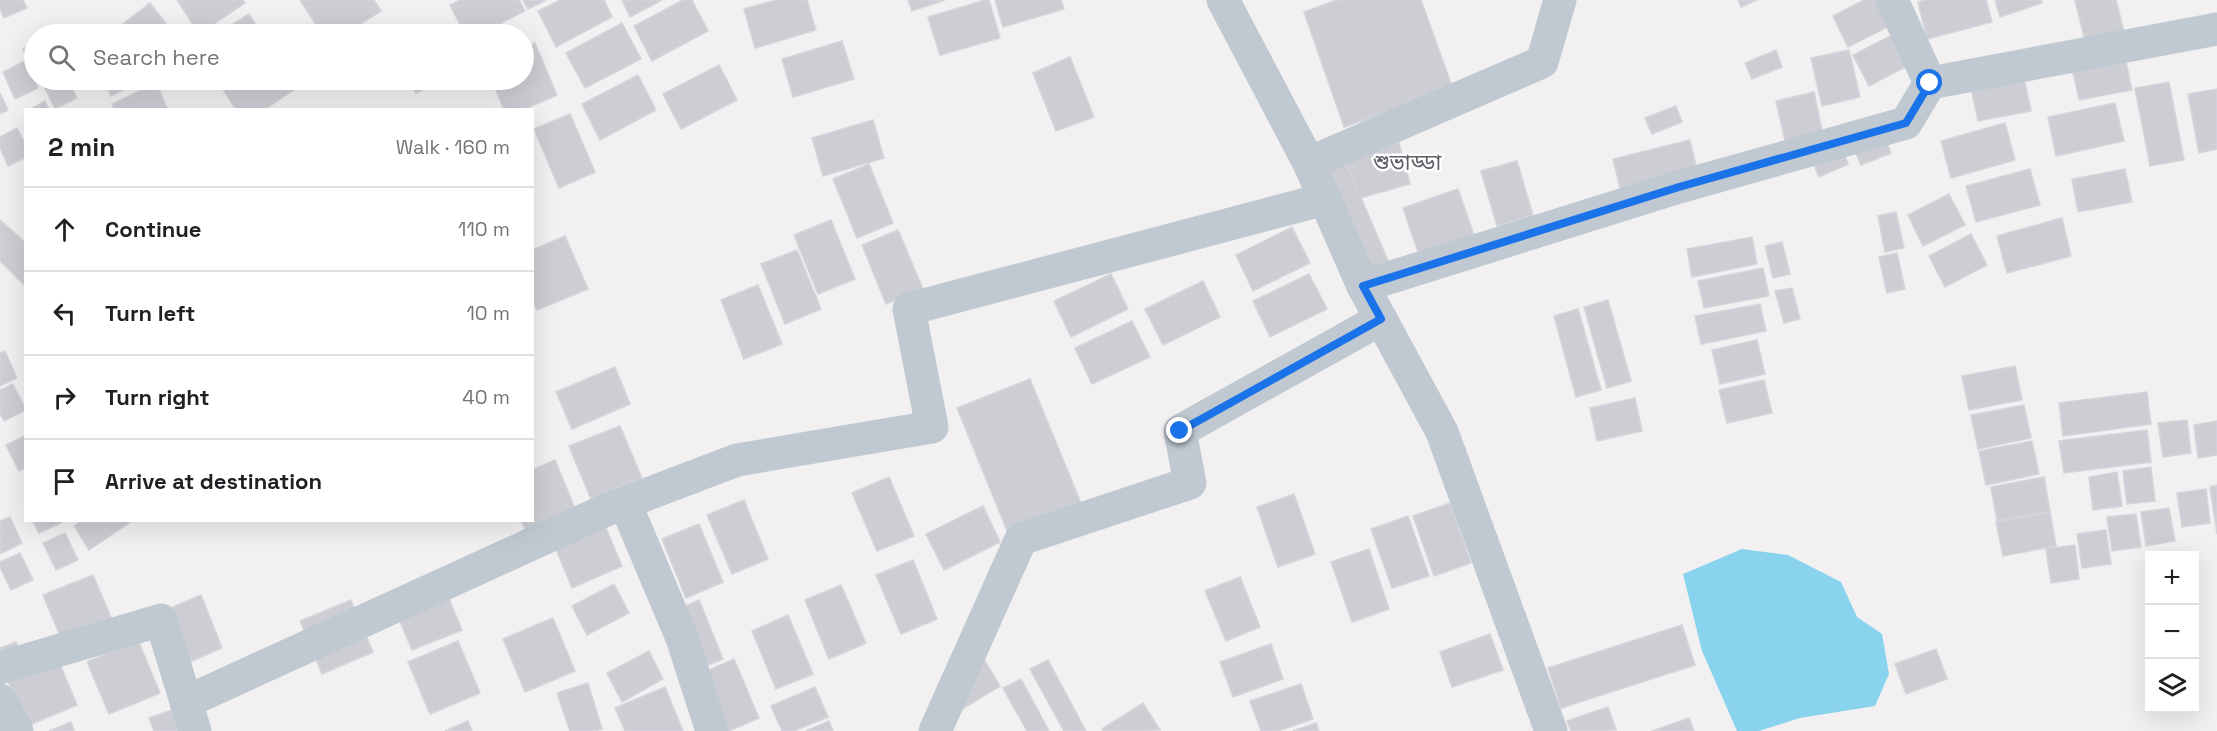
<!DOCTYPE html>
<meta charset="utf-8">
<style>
:root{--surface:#fff;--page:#f6f6f6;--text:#202124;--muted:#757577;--line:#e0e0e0}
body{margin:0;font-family:"Space Grotesk","Noto Sans Bengali",sans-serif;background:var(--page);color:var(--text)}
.controls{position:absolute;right:18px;bottom:18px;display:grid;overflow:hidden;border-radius:0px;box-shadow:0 6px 24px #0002}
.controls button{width:54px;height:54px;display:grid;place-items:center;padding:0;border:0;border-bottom:2px solid var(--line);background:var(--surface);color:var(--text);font:30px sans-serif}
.stop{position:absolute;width:18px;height:18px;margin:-14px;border:4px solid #1a73e8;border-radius:50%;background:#fff}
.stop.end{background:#1a73e8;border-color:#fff;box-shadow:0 2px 6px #0008}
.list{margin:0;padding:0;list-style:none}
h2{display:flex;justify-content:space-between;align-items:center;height:78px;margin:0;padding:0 24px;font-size:26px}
h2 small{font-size:20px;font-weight:400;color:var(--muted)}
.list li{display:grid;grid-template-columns:39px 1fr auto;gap:18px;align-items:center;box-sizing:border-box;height:84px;padding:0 24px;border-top:2px solid var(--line)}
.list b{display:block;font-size:22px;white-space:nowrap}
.list em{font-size:20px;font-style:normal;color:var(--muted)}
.icon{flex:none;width:33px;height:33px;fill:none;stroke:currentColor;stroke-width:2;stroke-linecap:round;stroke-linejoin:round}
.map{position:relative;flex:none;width:2217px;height:731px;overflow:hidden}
.search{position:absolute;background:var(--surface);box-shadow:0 6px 24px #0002;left:24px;top:24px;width:510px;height:66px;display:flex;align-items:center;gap:15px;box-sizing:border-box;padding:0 21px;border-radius:33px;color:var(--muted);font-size:22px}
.panel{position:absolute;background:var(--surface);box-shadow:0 6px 24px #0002;left:24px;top:108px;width:510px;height:414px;border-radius:0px}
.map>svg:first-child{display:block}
</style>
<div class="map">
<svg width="2217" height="731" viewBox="0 0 2217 731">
<rect width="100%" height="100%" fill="#f2f0f0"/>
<polygon fill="#8ad3ee" points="1742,549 1788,555 1841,582 1857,617 1882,634 1889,674 1875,706 1800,718 1759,731 1737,731 1702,651 1683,574"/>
<g fill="#ccced4" stroke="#d4d5db" stroke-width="1.5">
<polygon points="0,0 23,0 27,8 4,18 0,9"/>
<polygon points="177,0 243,0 245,3 199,34"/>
<polygon points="300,0 374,0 381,11 345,34 322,34"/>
<polygon points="460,0 519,0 525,11 480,34 465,34 450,5"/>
<polygon points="523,0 546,0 528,9"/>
<polygon points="560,0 604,0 612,17 556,47 538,11"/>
<polygon points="622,0 662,0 630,17"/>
<polygon points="683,0 692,0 708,31 652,61 634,26"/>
<polygon points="776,0 807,0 816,30 755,48 744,9"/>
<polygon points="908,0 945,0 912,11"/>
<polygon points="985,0 989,0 1000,38 940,55 928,17"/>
<polygon points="995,0 1061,0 1064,9 1003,27"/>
<polygon points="1337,0 1421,0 1453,89 1344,127 1304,12"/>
<polygon points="1738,0 1757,0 1741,7"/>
<polygon points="1864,0 1877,0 1890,26 1848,47 1833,16"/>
<polygon points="1925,0 1986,0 1992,22 1927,39 1918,2"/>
<polygon points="1995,0 2041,0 2042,3 2000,17"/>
<polygon points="2075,0 2116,0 2126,39 2087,49"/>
<polygon points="150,3 174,34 124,34 119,27"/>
<polygon points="249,14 262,34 217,34"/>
<polygon points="622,23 641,59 585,88 566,53"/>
<polygon points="105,28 108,34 90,34"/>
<polygon points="1896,33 1911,64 1869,86 1853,55"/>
<polygon points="842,41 854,79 793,97 782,59"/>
<polygon points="34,43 34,72 23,49"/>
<polygon points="535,43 557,95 523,110 504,110 492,80 524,80 524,48"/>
<polygon points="1776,50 1782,67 1752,79 1745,63"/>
<polygon points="1849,50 1860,97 1822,106 1811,58"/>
<polygon points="1070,57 1094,117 1056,131 1033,73"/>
<polygon points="2125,57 2132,90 2079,100 2072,67"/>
<polygon points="25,61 38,88 15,99 3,72"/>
<polygon points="719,65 737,100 681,129 663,94"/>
<polygon points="638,75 656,110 600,140 582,104"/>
<polygon points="2024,78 2031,111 1978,121 1971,88"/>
<polygon points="47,80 68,80 77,98 55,109 42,82"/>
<polygon points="104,80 131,80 134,85 111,96"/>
<polygon points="217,80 291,80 296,88 264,110 236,110"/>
<polygon points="409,80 442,80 416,93"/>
<polygon points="2169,82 2184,160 2150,166 2135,88"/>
<polygon points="156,83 168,110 115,110 112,104"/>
<polygon points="2217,89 2217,149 2199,153 2188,94"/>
<polygon points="1814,92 1824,140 1787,149 1776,101"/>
<polygon points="0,93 8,110 0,114"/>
<polygon points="45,101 49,110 29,110"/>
<polygon points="2115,103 2124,141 2056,156 2048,117"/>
<polygon points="1676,106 1682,122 1652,134 1645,118"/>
<polygon points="570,114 595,172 559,188 534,129"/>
<polygon points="873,120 884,158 823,176 812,138"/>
<polygon points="2005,123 2015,160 1951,178 1941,141"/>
<polygon points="17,128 26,145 26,157 8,166 0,148 0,137"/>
<polygon points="1884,137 1891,153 1861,165 1854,149"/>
<polygon points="1690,140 1697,170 1620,188 1613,159"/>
<polygon points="1399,143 1410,184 1353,200 1342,159"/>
<polygon points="1842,148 1848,164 1819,177 1812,160"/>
<polygon points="1344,158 1389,263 1368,273 1321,168"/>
<polygon points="1517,161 1533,215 1497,226 1481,171"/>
<polygon points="869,164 893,223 857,238 833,179"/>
<polygon points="2030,169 2040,205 1976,222 1966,186"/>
<polygon points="2125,169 2132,202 2078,212 2072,179"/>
<polygon points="1458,189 1474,235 1419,255 1403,208"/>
<polygon points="1949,194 1965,225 1923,246 1908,215"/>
<polygon points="1896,212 1904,248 1885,252 1878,216"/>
<polygon points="2062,218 2071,256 2007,273 1997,236"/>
<polygon points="0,220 26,243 26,287 0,261"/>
<polygon points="831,220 855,279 818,294 794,235"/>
<polygon points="1292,227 1310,263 1253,291 1236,255"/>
<polygon points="898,230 923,289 886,304 862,245"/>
<polygon points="1971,234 1987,265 1945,287 1929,256"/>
<polygon points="565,236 588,289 537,310 532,299 532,250"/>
<polygon points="1752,237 1757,264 1692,277 1687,249"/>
<polygon points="1782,242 1790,274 1773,278 1765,246"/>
<polygon points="797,250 821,309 785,324 761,264"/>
<polygon points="1897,253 1905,289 1887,293 1879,257"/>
<polygon points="1763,268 1769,296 1704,308 1698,281"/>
<polygon points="1111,274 1128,309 1071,337 1054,301"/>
<polygon points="1309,274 1327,309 1270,337 1253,301"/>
<polygon points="1203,281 1220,317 1163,345 1145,309"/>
<polygon points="758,285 782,344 744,359 721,300"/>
<polygon points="1792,288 1800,319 1784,323 1775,291"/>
<polygon points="1608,300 1631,381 1607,388 1584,307"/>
<polygon points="1760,304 1766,331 1701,344 1695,316"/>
<polygon points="1578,309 1601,390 1576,397 1554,316"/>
<polygon points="1132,321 1150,357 1092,384 1075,348"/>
<polygon points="1757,340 1765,374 1720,384 1712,350"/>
<polygon points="5,351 17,378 0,386 0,353"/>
<polygon points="2015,366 2022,400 1969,410 1962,376"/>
<polygon points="615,367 630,404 572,429 556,392"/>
<polygon points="1030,379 1081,503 1008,533 957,408"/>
<polygon points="1764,380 1772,413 1727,423 1719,390"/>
<polygon points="13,384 26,410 4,421 0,413 0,390"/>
<polygon points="2147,392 2151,424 2063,436 2059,403"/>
<polygon points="1635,398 1642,431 1597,441 1590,408"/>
<polygon points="2024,405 2031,438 1978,449 1971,415"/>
<polygon points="2187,420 2191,453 2163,457 2158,423"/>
<polygon points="2217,421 2217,455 2198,458 2194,425"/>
<polygon points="620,426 642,478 591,499 569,446"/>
<polygon points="2147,430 2151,462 2064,473 2059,441"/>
<polygon points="26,435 26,468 19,471 6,445"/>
<polygon points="2032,441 2039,474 1986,485 1979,451"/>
<polygon points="555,460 577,513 527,534 521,520 532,520 532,470"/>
<polygon points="2151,467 2155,501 2127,504 2123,471"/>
<polygon points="2117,472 2122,506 2093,510 2089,477"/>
<polygon points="889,477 914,536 877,551 852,493"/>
<polygon points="2044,477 2050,511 1997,521 1991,487"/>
<polygon points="2217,485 2217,534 2210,487"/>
<polygon points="2206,489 2210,523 2182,527 2177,493"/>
<polygon points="1294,494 1315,554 1278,567 1257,507"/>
<polygon points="744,500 768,559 732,574 707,515"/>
<polygon points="1450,503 1471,563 1434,576 1413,516"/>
<polygon points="983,506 1000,542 944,570 926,534"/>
<polygon points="2169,508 2175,541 2146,546 2141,512"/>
<polygon points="2050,512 2056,546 2003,556 1996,522"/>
<polygon points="600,514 622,566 572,588 550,535"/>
<polygon points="2136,514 2141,547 2112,551 2107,517"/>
<polygon points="1408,516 1429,576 1392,588 1371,529"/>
<polygon points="10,517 22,543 0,554 0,521"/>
<polygon points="32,520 60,520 61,523 39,533"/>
<polygon points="83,520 127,520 129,523 89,550 74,526"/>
<polygon points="699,524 723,582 686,598 662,539"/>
<polygon points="2106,530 2111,564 2082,568 2077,534"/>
<polygon points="65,533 78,560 56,570 43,543"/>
<polygon points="2075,545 2079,579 2051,583 2046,549"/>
<polygon points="1369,549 1389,609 1352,622 1331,562"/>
<polygon points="20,553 33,580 11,590 0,567 0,562"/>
<polygon points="913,560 937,619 901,634 876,575"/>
<polygon points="93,575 115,627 65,648 43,595"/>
<polygon points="440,577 462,630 412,650 390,598"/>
<polygon points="1240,577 1260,627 1226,641 1205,591"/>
<polygon points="614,584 629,613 587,635 572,606"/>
<polygon points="841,585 866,643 829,659 805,600"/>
<polygon points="201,595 222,648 173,669 150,617"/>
<polygon points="351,600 373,652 322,674 300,621"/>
<polygon points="699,600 723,659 687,674 662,616"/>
<polygon points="788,615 813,674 776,689 752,631"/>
<polygon points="553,618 575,671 525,692 503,639"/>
<polygon points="1682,625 1695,665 1561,708 1548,668"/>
<polygon points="1490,634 1503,670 1452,687 1440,652"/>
<polygon points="138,640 160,693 109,714 87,662"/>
<polygon points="458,641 480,693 430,714 408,662"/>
<polygon points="16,642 22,658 0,666 0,648"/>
<polygon points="1271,644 1283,679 1233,697 1220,662"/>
<polygon points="1936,649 1947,679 1906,694 1895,664"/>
<polygon points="649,651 663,679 622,702 607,673"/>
<polygon points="55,652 77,705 27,726 5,674"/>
<polygon points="983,658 1000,686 959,711"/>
<polygon points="734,659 759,718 729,731 721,731 698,675"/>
<polygon points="1048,660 1086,731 1064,731 1030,669"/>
<polygon points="1021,679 1049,731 1027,731 1003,688"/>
<polygon points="588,683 602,729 595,731 570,731 557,693"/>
<polygon points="1301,684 1313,719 1278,731 1261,731 1250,701"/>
<polygon points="665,687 683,731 625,731 615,708"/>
<polygon points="815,687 828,717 794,731 782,731 771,706"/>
<polygon points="195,702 196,731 154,731 149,718"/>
<polygon points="1143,703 1160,730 1104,731 1102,729"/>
<polygon points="1608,707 1616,730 1571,731 1567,721"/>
<polygon points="1689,718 1694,731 1652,731"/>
<polygon points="468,721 472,731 445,731"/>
<polygon points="829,721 833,731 806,731"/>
<polygon points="71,722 74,731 49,731"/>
<polygon points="1316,723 1319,731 1293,731"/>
</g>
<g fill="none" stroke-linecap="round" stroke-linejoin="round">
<g stroke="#c0c9d2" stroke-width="33">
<polyline points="1223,0 1309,163 1363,286 1442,432 1551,731"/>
<polyline points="1892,0 1930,83 2217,29"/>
<polyline points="1309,163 1542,62 1560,0"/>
<polyline points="1363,286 1679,187 1906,123 1930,83"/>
<polyline points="625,503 682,638 712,731"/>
<polyline points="0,668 161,620 195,731"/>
<polyline points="0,700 17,731"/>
<polyline points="186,702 606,510 737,460 932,427 909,309 1325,199"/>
<polyline points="935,731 1021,539 1190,483 1180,431 1381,319"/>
</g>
</g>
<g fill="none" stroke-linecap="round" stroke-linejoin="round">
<polyline stroke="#1a73e8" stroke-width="8" points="1180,431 1381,319 1363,286 1679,187 1906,123 1930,83"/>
</g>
<g text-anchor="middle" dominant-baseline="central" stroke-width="5" stroke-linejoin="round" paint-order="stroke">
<g font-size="22" fill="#5c5f65" stroke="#fff">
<text x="1407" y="162">শুভাড্ডা</text>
</g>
</g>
</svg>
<div class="controls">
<button>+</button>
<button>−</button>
<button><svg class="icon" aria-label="layers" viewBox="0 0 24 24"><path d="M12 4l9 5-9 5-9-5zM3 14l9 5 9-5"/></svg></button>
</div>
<div class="stop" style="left:1930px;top:83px"></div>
<div class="stop end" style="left:1180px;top:431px"></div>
<div class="search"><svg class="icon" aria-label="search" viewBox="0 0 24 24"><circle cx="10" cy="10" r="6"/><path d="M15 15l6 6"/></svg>Search here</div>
<section class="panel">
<h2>2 min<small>Walk · 160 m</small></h2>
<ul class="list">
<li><svg class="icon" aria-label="ahead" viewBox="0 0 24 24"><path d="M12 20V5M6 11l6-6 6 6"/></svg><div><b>Continue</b></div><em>110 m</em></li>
<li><svg class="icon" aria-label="left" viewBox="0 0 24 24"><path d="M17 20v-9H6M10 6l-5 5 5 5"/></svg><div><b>Turn left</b></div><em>10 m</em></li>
<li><svg class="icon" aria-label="right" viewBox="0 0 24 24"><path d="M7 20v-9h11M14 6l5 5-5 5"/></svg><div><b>Turn right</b></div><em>40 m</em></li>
<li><svg class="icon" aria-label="arrive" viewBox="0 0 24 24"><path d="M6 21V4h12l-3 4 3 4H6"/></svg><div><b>Arrive at destination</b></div></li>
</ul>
</section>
</div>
